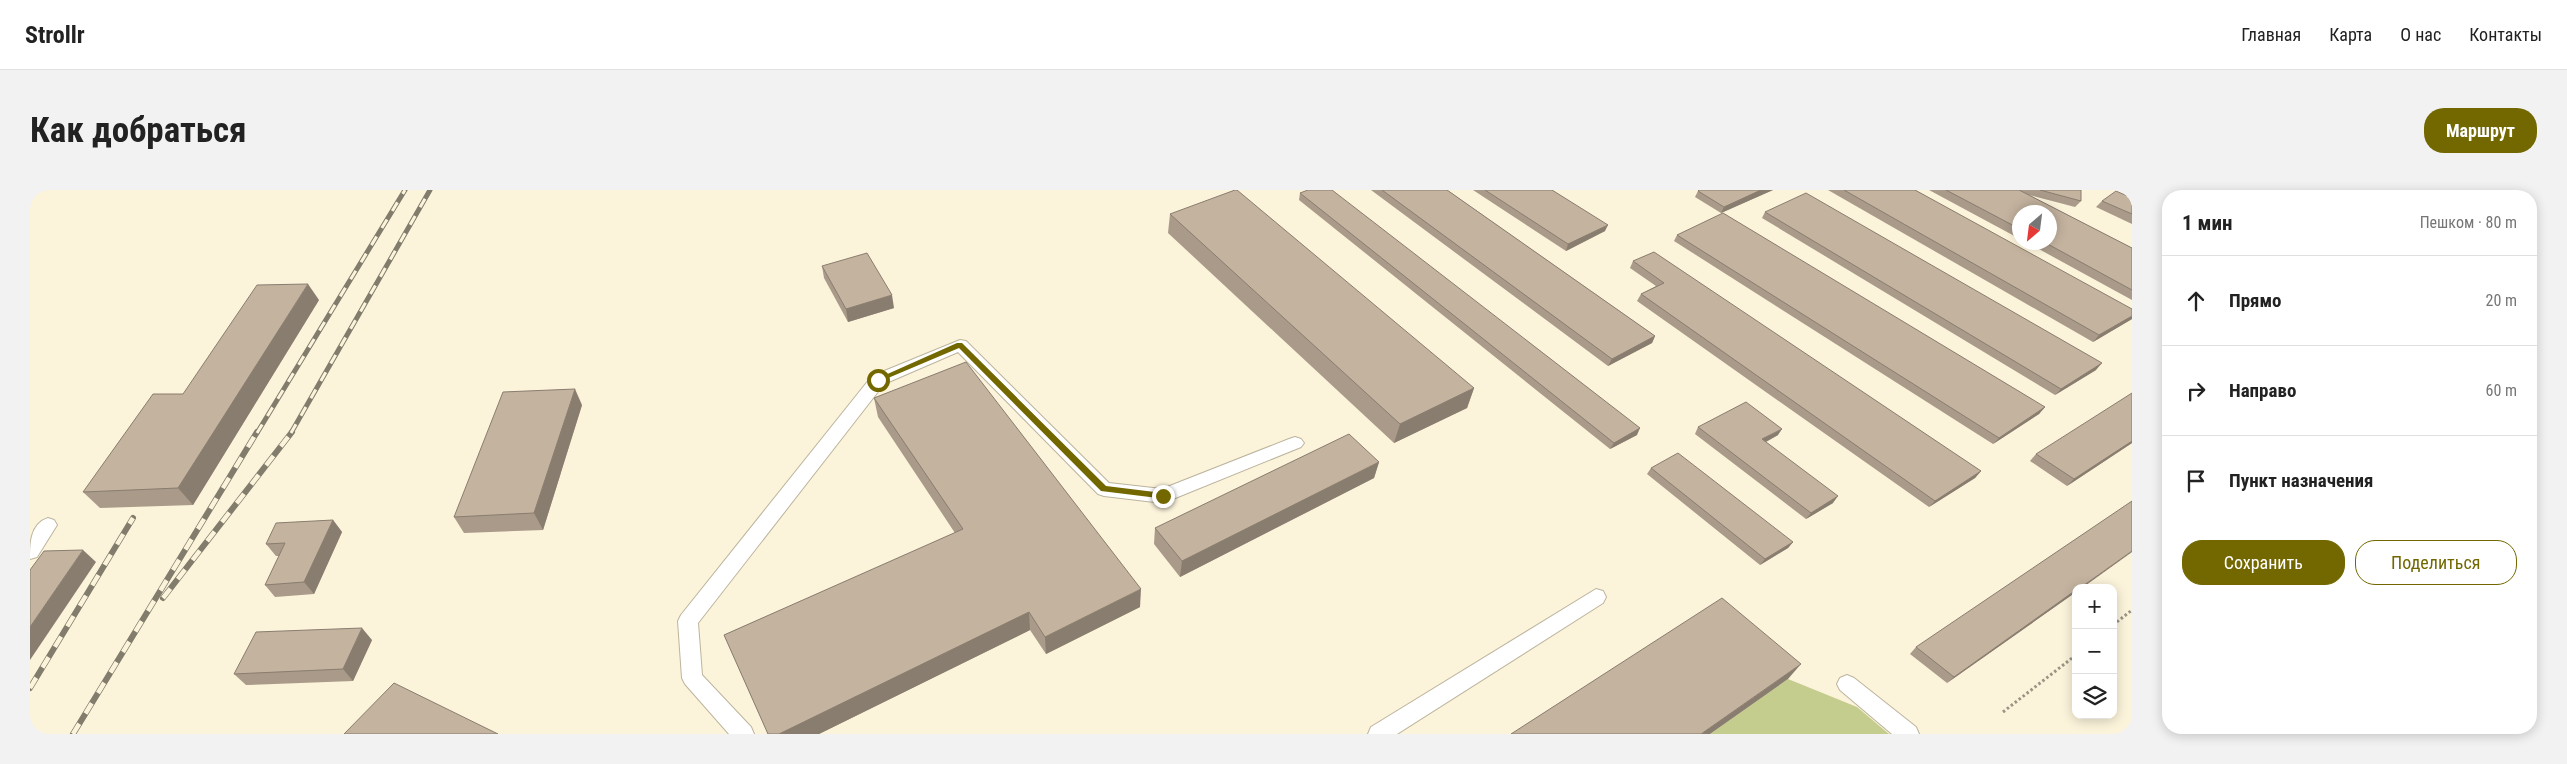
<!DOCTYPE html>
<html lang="ru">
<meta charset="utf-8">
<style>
:root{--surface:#fff;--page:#f2f2f2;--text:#222;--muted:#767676;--line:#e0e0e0;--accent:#736800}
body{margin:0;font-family:"Roboto Condensed",sans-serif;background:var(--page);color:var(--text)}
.controls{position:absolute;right:15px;bottom:15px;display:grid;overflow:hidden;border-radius:10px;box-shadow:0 2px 12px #0003}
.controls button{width:45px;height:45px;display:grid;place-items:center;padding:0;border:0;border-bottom:1px solid var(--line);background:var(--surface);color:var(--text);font:25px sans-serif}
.compass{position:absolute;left:1982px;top:15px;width:45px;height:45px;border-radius:50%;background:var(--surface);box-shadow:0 2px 12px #0003;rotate:208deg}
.stop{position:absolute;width:15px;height:15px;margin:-11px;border:4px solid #736800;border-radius:50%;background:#fff}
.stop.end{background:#736800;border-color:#fff;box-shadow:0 1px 5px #0008}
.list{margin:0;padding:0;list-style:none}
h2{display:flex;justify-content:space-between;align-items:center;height:65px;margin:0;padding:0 20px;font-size:21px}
h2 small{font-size:16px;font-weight:400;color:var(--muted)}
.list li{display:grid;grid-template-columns:32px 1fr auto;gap:15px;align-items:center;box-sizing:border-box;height:90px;padding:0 20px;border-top:1px solid var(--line)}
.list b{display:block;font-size:19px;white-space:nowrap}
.list em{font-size:16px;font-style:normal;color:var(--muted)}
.actions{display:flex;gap:10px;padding:15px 20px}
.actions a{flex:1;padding:11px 0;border:1px solid var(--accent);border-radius:20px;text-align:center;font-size:18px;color:var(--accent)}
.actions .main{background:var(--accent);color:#fff}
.icon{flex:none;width:28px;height:28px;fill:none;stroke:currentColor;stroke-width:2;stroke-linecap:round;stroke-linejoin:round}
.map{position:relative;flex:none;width:2102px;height:544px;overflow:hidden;border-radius:20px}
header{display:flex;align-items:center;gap:30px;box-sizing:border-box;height:70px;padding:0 25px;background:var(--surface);border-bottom:1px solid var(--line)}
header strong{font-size:24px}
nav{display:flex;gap:28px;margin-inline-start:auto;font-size:18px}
.intro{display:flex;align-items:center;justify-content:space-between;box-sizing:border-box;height:120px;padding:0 30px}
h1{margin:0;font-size:35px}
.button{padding:12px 22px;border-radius:20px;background:var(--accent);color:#fff;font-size:18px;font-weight:700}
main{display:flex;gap:30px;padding:0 30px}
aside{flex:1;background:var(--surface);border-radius:20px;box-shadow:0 2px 12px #0003}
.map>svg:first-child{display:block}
</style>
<header>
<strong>Strollr</strong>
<nav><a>Главная</a><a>Карта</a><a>О нас</a><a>Контакты</a></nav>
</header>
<div class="intro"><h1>Как добраться</h1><a class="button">Маршрут</a></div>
<main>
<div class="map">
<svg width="2102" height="544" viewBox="0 0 2102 544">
<rect width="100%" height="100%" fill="#fbf3da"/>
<polygon fill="#c4cc8e" points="1758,489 1827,517 1859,544 1680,544"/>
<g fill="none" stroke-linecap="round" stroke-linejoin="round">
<defs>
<g id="service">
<polygon points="930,150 936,151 1079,293 1132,299 1259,249 1265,247 1271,249 1274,253 1271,257 1133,313 1074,306 1068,304 928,162 854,194 668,433 672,485 721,537 724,544 699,544 655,494 652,488 648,431 651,425 842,186"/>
<path d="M18,328L24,330L27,335L7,367L0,369C0,354 0,334 18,328Z"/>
<polygon points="1566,399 1573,401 1576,407 1573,413 1367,544 1338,544 1341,537"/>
<polygon points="1817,485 1824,488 1886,537 1889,544 1862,544 1810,500 1807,494 1810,488"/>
</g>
</defs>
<use href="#service" stroke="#bcb49d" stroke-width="2"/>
<g stroke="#9a9483" stroke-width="3" stroke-dasharray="2.5 2.5" stroke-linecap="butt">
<polyline points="2083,435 2102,420"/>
<polyline points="1973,522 2046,465"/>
</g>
<use href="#service" fill="#fff" fill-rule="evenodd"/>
<defs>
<g id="rail-far1">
<polyline points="227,243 375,0"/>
<polyline points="261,243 400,0"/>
</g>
<g id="rail">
<polyline points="133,408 262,242"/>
<polyline points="0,498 103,328"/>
<polyline points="43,544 227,242"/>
</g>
</defs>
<use href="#rail-far1" stroke="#817c6c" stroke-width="5"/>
<use href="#rail" stroke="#817c6c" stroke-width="6"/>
<use href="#rail-far1" stroke="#fbf3da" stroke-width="3" stroke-dasharray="10" stroke-linecap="butt"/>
<use href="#rail" stroke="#fbf3da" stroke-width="4.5" stroke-dasharray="12" stroke-linecap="butt"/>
</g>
<g fill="#a99a89">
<polygon points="1341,0 1417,0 1625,146 1622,153 1578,176"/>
<polygon points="1443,0 1522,0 1575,41 1536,61"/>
<polygon points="1669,0 1743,0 1691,23 1665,7 1668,1"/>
<polygon points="1798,0 1885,0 2102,129 2063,152"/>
<polygon points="1899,0 2051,0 2051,11 2045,17 1999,5 2102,58 2102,110 1996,52 2020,52 1990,22 1990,49"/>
<polygon points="1270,3 1607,245 1580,259 1269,10"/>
<polygon points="2102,8 2102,34 2066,17 2072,11"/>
<polygon points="1735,22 2066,180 2025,205 1732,28"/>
<polygon points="1140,24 1444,198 1437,218 1364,253 1138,43"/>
<polygon points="1647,45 2015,217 2009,224 1963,254 1644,51"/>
<polygon points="1603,71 1951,281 1945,288 1899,317 1607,111 1611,104 1626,96 1600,78"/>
<polygon points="792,76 864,118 818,132 794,88"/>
<polygon points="289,110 163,315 70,318 53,302 153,204"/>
<polygon points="844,208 1110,417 1016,464 1000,440 789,544 738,544 694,445 925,343 848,227"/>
<polygon points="552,215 513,340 434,343 424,327"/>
<polygon points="1668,237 1748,245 1736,252 1803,313 1776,329 1665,244"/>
<polygon points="2102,253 2037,296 2000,271 2006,264"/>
<polygon points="1349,272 1344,288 1150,387 1124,354 1125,338"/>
<polygon points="1621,278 1763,352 1758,358 1730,375 1617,284"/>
<polygon points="303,330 312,342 284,404 245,407 235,395 249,366 246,366 236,354"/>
<polygon points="2046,398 2046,402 1917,493 1880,464 1886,457"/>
<polygon points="342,450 323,491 216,495 204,484"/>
</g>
<g fill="#897d6f">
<polygon points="1731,0 1743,0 1691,23 1694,17"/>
<polygon points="1578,35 1575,41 1536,61 1538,54"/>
<polygon points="278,94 289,110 163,315 148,298"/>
<polygon points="862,105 864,118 818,132 816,119"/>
<polygon points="2102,126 2102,129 2063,152 2069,145"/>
<polygon points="1625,146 1622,153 1578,176 1582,169"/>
<polygon points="2072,173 2066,180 2025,205 2031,199"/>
<polygon points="1444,198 1437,218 1364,253 1370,234"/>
<polygon points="545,199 552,215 513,340 504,323"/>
<polygon points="2015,217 2009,224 1963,254 1969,248"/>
<polygon points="1610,238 1607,245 1580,259 1584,253"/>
<polygon points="1752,239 1748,245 1728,256 1732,249"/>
<polygon points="2102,251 2102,253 2037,296 2044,289"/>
<polygon points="1349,272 1344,288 1150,387 1152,371"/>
<polygon points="1951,281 1945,288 1899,317 1905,311"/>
<polygon points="1808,306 1803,313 1776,329 1781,323"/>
<polygon points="303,330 312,342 284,404 274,392"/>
<polygon points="1763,352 1758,358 1730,375 1735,369"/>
<polygon points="53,360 66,372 0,470 0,437"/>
<polygon points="2102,361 2102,362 2052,398 2050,398"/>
<polygon points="1111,399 1110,417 1016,464 1015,447"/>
<polygon points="2046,400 2046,402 1917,493 1924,487"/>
<polygon points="999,422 1000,440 789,544 749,544"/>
<polygon points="332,438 342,450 323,491 313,479"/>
<polygon points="1771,474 1758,489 1680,544 1671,544"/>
</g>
<g fill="#c4b39f" stroke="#897d6f">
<polygon points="1205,0 1207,0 1444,198 1370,234 1140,24"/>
<polygon points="1278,0 1302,0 1610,238 1584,253 1270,3"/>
<polygon points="1352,0 1417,0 1625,146 1582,169"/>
<polygon points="1455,0 1522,0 1578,35 1538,54"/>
<polygon points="1669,0 1731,0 1694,17 1668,1"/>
<polygon points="1814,0 1885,0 2102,119 2102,126 2069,145"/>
<polygon points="1916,0 1989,0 2102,58 2102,100 2014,52 2020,52 2020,22 1990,22 1990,39"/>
<polygon points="2010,0 2051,0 2051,11"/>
<polygon points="2086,1 2102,8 2102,24 2072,11"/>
<polygon points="1776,3 2072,173 2031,199 1735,22"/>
<polygon points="1693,23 2015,217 1969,248 1647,45"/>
<polygon points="1624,62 1951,281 1905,311 1611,104 1634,93 1603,71"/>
<polygon points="837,63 862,105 816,119 792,76"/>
<polygon points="278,94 148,298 53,302 123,204 153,204 227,95"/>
<polygon points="936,172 1111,399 1015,447 999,422 749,544 738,544 694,445 933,339 844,208"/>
<polygon points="545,199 504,323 424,327 473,202"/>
<polygon points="2102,203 2102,251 2044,289 2006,264"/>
<polygon points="1716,212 1752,239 1732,249 1808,306 1781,323 1668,237"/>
<polygon points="1319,244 1349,272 1152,371 1125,338"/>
<polygon points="1648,263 1763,352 1735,369 1621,278"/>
<polygon points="2102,311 2102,361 2050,398 2046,398 2046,400 1924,487 1886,457"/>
<polygon points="303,330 274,392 235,395 255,353 236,354 246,333"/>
<polygon points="53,360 0,437 0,380 14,361"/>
<polygon points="1692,408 1771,474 1671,544 1481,544"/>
<polygon points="332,438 313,479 204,484 226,442"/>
<polygon points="364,493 468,544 314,544"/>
</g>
<polygon fill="#736800" points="927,153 932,153 1076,296 1133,303 1136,304 1136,309 1071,301 929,158 851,191 844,190"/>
</svg>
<div class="controls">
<button>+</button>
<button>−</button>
<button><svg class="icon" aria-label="layers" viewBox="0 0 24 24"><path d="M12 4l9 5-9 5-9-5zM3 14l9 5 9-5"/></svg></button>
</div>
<svg class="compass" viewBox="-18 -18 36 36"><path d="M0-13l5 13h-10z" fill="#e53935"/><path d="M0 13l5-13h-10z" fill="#767676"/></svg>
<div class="stop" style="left:848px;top:190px"></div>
<div class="stop end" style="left:1133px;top:306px"></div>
</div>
<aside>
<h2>1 мин<small>Пешком · 80 m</small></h2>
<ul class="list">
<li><svg class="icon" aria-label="ahead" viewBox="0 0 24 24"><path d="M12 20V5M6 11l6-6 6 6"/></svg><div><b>Прямо</b></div><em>20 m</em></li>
<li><svg class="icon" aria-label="right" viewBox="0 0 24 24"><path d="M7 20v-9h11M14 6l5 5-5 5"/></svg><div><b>Направо</b></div><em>60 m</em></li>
<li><svg class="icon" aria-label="arrive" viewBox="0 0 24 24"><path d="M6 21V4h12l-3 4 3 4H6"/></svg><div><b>Пункт назначения</b></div></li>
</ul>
<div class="actions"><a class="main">Сохранить</a><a>Поделиться</a></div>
</aside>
</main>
